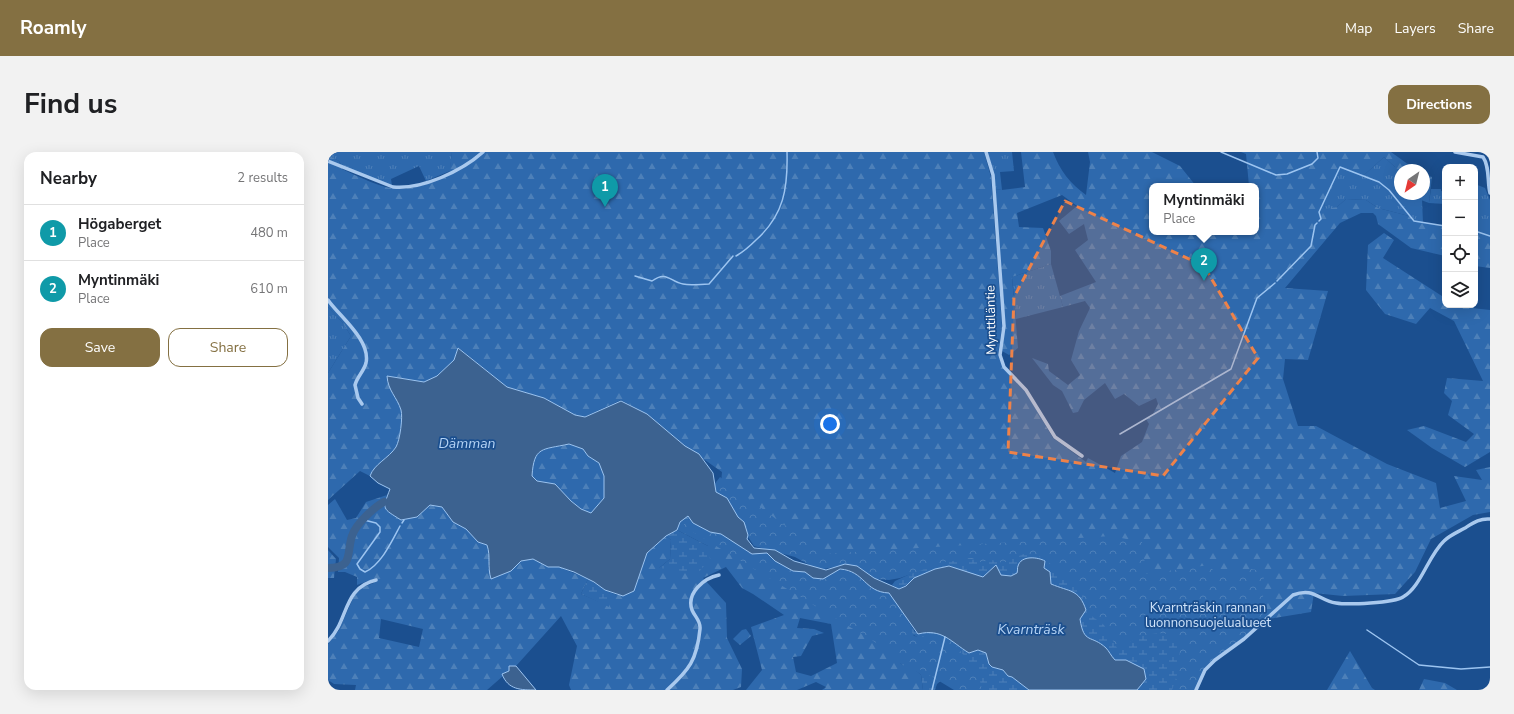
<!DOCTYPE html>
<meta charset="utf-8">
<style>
:root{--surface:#fff;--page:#f2f2f2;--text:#202124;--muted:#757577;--line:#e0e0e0;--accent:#847042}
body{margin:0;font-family:"Nunito Sans",sans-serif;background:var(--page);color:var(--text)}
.controls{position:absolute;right:12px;top:12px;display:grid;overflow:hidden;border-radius:8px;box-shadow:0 4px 16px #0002}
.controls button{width:36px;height:36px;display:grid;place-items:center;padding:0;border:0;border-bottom:1px solid var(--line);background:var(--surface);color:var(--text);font:20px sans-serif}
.compass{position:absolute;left:1066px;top:12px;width:36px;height:36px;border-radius:50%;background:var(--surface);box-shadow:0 4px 16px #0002;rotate:215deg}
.you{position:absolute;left:502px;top:272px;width:14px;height:14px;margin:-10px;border:3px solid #fff;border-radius:50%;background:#1a73e8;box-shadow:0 0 0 6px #1a73e833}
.badge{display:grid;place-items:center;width:26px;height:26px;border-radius:50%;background:var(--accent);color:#fff;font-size:13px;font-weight:700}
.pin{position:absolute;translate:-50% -33px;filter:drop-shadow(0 1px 2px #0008)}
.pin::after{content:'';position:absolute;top:21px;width:14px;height:12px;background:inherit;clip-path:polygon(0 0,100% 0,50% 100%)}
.popup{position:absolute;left:821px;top:31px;width:110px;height:52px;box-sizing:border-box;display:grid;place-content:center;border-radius:8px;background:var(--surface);filter:drop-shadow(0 1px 3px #0005);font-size:13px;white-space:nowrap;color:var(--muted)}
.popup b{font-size:15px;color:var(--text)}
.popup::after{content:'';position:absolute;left:50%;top:100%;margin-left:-8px;border:8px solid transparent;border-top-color:var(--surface)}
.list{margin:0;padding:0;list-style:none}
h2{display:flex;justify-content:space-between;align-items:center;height:52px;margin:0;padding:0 16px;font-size:17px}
h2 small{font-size:13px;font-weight:400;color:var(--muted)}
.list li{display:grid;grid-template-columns:26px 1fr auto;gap:12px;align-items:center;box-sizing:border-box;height:56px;padding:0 16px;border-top:1px solid var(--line)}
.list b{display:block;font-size:15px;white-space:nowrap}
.list p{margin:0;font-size:13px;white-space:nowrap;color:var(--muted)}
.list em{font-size:13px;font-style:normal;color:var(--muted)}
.actions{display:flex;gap:8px;padding:12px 16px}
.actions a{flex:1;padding:9px 0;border:1px solid var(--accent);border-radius:12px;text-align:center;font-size:14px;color:var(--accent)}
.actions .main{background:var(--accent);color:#fff}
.icon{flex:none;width:22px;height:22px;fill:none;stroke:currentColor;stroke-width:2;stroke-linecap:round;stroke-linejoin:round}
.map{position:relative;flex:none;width:1162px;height:538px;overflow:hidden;border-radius:12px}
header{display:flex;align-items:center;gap:24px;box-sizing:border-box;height:56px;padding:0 20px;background:var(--accent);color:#fff}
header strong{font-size:19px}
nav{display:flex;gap:22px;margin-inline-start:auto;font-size:14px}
.intro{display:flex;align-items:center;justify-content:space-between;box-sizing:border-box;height:96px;padding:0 24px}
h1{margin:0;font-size:28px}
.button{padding:10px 18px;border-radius:12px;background:var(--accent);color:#fff;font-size:14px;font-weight:700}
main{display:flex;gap:24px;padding:0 24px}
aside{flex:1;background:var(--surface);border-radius:12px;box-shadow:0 4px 16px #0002}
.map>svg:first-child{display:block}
</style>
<header>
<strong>Roamly</strong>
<nav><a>Map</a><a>Layers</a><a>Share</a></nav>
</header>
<div class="intro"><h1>Find us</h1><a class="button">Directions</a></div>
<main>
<aside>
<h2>Nearby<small>2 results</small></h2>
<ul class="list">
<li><span class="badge" style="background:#0f9aa8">1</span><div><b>Högaberget</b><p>Place</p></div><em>480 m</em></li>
<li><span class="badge" style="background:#0f9aa8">2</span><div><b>Myntinmäki</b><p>Place</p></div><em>610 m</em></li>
</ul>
<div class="actions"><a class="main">Save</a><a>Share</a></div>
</aside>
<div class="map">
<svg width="1162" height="538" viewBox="0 0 1162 538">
<defs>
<pattern id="grass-tufts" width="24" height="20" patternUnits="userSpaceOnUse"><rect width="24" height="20" fill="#2e69ad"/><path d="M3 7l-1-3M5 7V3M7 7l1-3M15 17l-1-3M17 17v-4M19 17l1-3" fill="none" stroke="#4d80b9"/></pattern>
<pattern id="forest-firs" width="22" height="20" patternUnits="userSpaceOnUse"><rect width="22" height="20" fill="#2e69ad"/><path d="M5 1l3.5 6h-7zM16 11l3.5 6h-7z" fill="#4d80b9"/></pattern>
<pattern id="wetland-marsh" width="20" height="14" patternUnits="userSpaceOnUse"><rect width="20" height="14" fill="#2e69ad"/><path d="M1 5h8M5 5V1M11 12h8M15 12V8" fill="none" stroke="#4d80b9"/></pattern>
<pattern id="park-crowns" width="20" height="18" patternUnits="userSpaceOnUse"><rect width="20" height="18" fill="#2e69ad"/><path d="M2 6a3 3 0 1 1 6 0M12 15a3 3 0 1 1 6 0" fill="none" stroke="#4d80b9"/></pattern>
</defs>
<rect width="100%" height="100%" fill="#1b4f8f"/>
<g fill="url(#grass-tufts)">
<polygon points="0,0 124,0 122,19 98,29 91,14 63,27 64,34 13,13 11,9 0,3"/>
<polygon points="659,0 684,0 686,19 672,20 674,38 667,37"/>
<polygon points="1056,5 1067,15 1067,38 1072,40 1072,42 1077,42 1094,48 1095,71 1086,69 1081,64 1050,56 1038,48 1018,47 1009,55 997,58 996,50 1012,15 1035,24"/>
<polygon points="1147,32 1157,36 1162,48 1162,84 1147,79"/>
<polygon points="1103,37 1113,37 1113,39 1117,40 1117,52 1101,51"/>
<polygon points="723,112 735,155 688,167 684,125"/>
<polygon points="0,155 14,170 23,184 0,221"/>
</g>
<g fill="url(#forest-firs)" fill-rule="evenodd">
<path d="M124,0H656L663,25L674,174L670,203L675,215L697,239L725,286L758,310L760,306L787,321L793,304L814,290L821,272L818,267L824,264L830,252L828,246L811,254L796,242L787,247L777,231L756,248L750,260L745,261L734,239L725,233L704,206L720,212L721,219L740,233L752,223L743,208L751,179L762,156L757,149L735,155L732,144L768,130L747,98L760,88L756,72L741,82L731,69L749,54L734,43L689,61L691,75L715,76L723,99V112L684,125L690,196L681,203L674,199L677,174L667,37L674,38L697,35L693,0H725C732,19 742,31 758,43L762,10L760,0H824L852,14L868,34H824V80H928V34H921L918,2L913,0H1063L1088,18H1072V40L1067,38V15L1056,5L1035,24L1012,16L996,50L997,57L1009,55L1018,47L1038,48L1050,56L1081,64L1086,69L1117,74V104L1083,96L1050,72L1048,64L1045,61H1033L1012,71L957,136L1000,139L980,208L957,207L955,227L970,274H988L1059,312L1108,331L1112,356L1138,349L1126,324L1154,328L1148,318L1162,315V360L1145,363L1103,387L1087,420L1067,442L1015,444L986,441L983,460L910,472L677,407L535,417L500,415L393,332L394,320L357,294L319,262L293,248L256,265L247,263L216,246L179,235L131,196L126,208L109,224L96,230L59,224C60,238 70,246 73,258C75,266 72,288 68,295C61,306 46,312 42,324L32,319L0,348V221L23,184L14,170L0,155V3L11,9L14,17C61,39 72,45 121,23Z"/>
<polygon points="1096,22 1104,25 1101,51 1077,42 1096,42"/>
<polygon points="1147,79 1162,84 1162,116 1147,114"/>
<polygon points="1056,81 1066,88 1055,106 1117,146 1117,153 1162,158 1162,300 1137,315 1104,296 1079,278 1096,274 1138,290 1146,282 1120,263 1124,249 1116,241 1119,226 1155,229 1126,169 1102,156 1088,172 1057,162 1038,138 1040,93"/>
<path d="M241,292L255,297L260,304L271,311L276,324V346L263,361L253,357L243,349L227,332L209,329L204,324C206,294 213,299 241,292Z"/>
<path d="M59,343L56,350L73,368L89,365L102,353L114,355L125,370L138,377L150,390L159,393L162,400L160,417L183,419L193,409L205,407L220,415H231L260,427L253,442L281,454V440L289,443L306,439L319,401L338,384L343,388L342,407L331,416L380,394L349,378L352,370L360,364L412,394L429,402L439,401L465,419L516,418L529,422L538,433L573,512L585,516L593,523L595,538H494L498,535L488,530L469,538H418L434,518L423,475L456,463L425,442L414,436L398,415L375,426L398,451L399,486L414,517L413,535L405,538H243L241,533L249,494L233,464L188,514H181V519L175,522V524L159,538H27L28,533L6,532L0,528V492L11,478L26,444L35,435L46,431L48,426L29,433V425L17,420H10L11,406L0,395V353L7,347L19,368L28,366L38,350ZM472,466L503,472L509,511L483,524L468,520L465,505L473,504L484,484L496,481L486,477L469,476ZM53,467L95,477L91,495L51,486Z"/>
<polygon points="0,398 8,407 6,426 0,426"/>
<polygon points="418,477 423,484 412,493 405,487 414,478"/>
<polygon points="1022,499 1044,536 1047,538 999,538"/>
<polygon points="1096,527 1117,531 1129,538 1091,538"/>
</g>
<g fill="url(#wetland-marsh)" fill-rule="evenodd">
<polygon points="349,378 380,394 382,407 370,421 331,416 342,407 343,388 338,384"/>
<path d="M701,393L871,461L849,538H725L754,478C751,462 738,438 723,432L721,420L716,416L711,406H700L687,423L683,424C674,423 664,425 655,425C636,423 626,412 607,417C593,421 584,431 571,437L564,433L567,429L608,410L656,407Z"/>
<polygon points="260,427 281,440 281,455 253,442"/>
<path d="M561,441L566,446L587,480C619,477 631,490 658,501L661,512L664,515L675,518L680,524L684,525L701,538H635L616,526L609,532L607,538H595L593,523C587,517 578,516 572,511C558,496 562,460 561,441ZM574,477L609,495L581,489Z"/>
</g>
<g fill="url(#park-crowns)">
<path d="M392,325L495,402L783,384L814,390L818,422L881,413L890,424L924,417L936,420L934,472L878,518L870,538H844C850,521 857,502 846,485C837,477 812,483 803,489C798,492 796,497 789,496L776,473L761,462L751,436L719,409L711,404L698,401L675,411L664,408L652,410L644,406L622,408L572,426L561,428L547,427L511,414L496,417L485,415L467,405L426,394L415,377L376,346Z"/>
<polygon points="369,356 418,397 440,402 459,410 506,420 515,418 523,420 564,443 586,484 592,485 610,483 621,486 650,520 654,538 626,538 355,374"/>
</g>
<g fill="#3c6290" stroke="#9cc4f0" fill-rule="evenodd">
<path d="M130,196L179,235L216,246L247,263L257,265L293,249L319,262L357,294L371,302L385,321L388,340L399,346L410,365L416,370L420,383L419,387L426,396L447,398L466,409L498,418L517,412L529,414L546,426L571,437L578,434L586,426L607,417L621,414L655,425L668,413L673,423L683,424L689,421C690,418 689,416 690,414C693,403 710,405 717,409L716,416L722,420L723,432C742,440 751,437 758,458L752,467C756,493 763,482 778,496C781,499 783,504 787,508H798L816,517L818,527L809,538H701L684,525L680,524L675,518L664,515L661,512L658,501L650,498L641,501C623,490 614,476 590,482L561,441C536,440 537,419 512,417L495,427L485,426L477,420L465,419L447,409L439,401L424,402L393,382L382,380L365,371L360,364L352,370L349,378L338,384L319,401L306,439L295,444L277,438L266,430L246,420L231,415H220L205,407L193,409L183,419L163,427C159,414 163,405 159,393L150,390L138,377L125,370L114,355L102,353L89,365L73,368C54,356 54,358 62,337L50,331L42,324C46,312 61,306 68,295C72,288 75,265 73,258C69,245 60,239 59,224L96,230L109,224L126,208ZM241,292L255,297L260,304L271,311L276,324V346L263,361L253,357L243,349L227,332L209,329L204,324C206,294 214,298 241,292Z"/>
<path d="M181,514H188L208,538C193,538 180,538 174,522L181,519Z"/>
</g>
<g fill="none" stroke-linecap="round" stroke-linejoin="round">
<g stroke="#9cc4f0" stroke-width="1.5">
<polyline points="893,0 948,23 959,22 984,12 990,6 989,0"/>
<polyline points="991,69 993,67 991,60 1012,15 1051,30 1061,38 1086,69 1117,74"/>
<polyline points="1147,79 1162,84"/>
<path d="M408,104C415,100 422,94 428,88C456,63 460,36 459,0"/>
<path d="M307,124L324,129C339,118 342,130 355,132C363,134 373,132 381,132L405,104"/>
<polyline points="949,129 983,94 987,73 989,71"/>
<polyline points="792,282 903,217 929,146 947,131"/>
<path d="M36,368L48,371L52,375V380L29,412L32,417L37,420C53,413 64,389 72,374"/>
<polyline points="74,371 76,368"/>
<polyline points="1039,478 1091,513 1133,517 1162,515"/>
<polyline points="604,538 617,485"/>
</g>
<path stroke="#3c6290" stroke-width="8" d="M0,416C26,416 18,402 24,384C27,373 46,355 56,350"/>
<g stroke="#a9c9ee" stroke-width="3.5">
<polyline points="658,0 665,23 676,174 672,203 676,215 698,238 727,285 754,304"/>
<path d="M1127,0L1155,5C1162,15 1159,30 1162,41"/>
<path d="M0,9L65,35C93,38 134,19 155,0"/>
<path d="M0,148C11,164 43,188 38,211C36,219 29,225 27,233L30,246L34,252"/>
<path d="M0,489C21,469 14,436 48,428"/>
<path d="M339,538C361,518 369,508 372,477C373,469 367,465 364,458C358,441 376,426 391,423"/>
<path d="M868,538L877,518L887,508L916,487L965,443C986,435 990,448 1008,451C1019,453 1066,451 1075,445C1093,435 1100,404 1116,389C1122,383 1130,380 1137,376C1145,371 1152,366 1162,367"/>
</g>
</g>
<path fill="#ee8249" fill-opacity="0.2" stroke="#ee8249" stroke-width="3" stroke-dasharray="8 5" stroke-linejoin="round" d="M737,49L876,114L930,206L835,324L680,300L686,145Z"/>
<g text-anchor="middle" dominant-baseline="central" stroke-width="3.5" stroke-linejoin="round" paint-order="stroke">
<g font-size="13" fill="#fff" stroke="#1b4f8f">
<text transform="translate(663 168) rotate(-91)">Mynttiläntie</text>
</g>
<g font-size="13" fill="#cfe3fa" stroke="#1b4f8f">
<text x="880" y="456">Kvarnträskin rannan<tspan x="880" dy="15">luonnonsuojelualueet</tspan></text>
</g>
<g font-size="14" font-style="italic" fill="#b5d3f5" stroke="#1b4f8f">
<text x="139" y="291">Dämman</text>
<text x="703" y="477">Kvarnträsk</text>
</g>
</g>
</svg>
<div class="controls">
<button>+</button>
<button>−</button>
<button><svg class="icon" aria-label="locate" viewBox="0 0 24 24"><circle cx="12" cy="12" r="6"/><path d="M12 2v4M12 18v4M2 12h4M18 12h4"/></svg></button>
<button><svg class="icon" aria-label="layers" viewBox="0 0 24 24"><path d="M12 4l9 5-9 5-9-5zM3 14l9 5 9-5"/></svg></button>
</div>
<svg class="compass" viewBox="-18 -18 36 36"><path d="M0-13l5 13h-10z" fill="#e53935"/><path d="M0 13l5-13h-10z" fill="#757577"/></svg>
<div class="you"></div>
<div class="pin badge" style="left:277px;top:55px;background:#0f9aa8">1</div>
<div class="pin badge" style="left:876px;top:129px;background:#0f9aa8">2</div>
<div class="popup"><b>Myntinmäki</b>Place</div>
</div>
</main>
